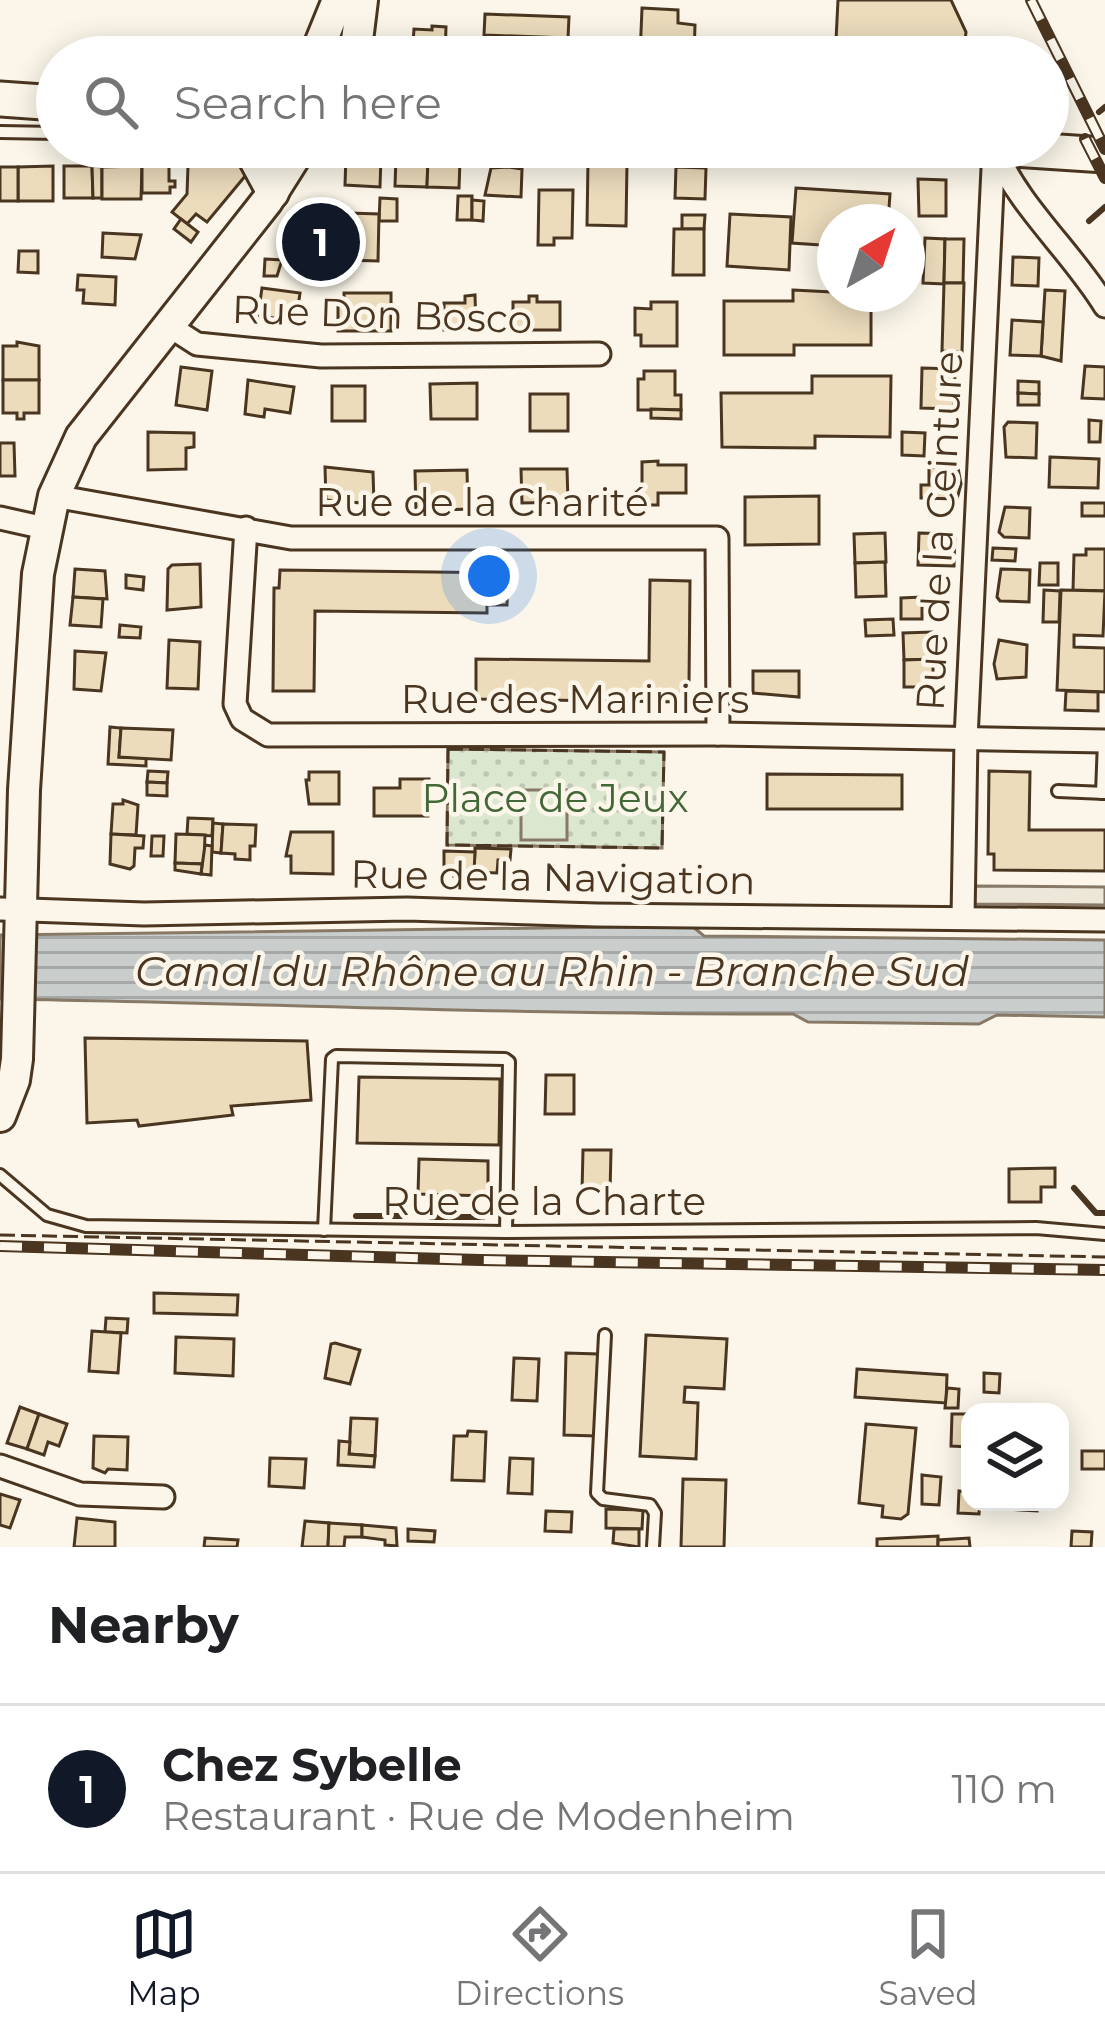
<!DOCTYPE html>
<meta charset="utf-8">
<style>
:root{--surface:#fff;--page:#f6f6f6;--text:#202124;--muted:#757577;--line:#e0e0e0;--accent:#111827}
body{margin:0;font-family:Montserrat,sans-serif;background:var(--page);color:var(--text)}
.controls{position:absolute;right:36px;bottom:36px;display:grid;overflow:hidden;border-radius:24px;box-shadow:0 6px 30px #0003}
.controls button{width:108px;height:108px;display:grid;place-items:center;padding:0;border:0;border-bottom:3px solid var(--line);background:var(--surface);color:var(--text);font:60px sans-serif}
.compass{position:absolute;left:817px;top:204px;width:108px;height:108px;border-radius:50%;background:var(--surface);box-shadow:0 6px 30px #0003;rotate:39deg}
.you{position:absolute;left:489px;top:576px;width:42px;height:42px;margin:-30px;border:9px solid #fff;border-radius:50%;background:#1a73e8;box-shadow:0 0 0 18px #1a73e833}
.badge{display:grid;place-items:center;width:78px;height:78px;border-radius:50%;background:var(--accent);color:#fff;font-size:39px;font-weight:700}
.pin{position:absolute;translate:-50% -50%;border:6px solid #fff;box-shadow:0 3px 12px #0006}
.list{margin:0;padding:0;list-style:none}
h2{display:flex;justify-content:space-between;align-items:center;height:156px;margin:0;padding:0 48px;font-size:51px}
h2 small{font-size:39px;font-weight:400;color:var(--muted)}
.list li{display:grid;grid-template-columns:78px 1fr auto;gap:36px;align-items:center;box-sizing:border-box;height:168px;padding:0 48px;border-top:3px solid var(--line)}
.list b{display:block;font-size:45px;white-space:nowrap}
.list p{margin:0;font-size:39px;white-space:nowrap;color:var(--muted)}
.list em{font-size:39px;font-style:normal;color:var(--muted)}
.icon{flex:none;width:66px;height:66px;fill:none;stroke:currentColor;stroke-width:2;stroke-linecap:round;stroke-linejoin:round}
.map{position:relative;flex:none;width:1105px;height:1547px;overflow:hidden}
.search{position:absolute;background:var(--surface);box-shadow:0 6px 30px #0003;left:36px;right:36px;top:36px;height:132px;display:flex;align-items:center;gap:30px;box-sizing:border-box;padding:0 42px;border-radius:66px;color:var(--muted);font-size:45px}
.sheet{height:324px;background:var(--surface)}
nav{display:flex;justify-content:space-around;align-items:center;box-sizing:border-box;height:168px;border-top:3px solid var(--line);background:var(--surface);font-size:33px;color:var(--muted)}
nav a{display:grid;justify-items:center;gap:6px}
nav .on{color:var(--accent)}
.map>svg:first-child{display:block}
</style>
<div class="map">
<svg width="1105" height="1547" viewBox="0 0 1105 1547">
<defs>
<pattern id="park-dots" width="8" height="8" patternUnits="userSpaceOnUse" patternTransform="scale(3)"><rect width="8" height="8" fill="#dce7d0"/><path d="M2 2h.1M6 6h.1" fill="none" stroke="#bec7b2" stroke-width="1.8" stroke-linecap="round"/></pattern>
<pattern id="water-rules" width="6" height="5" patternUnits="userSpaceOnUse" patternTransform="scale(3)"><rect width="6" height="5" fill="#c9cecd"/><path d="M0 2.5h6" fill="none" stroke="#a5a8a6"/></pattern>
</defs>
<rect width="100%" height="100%" fill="#fbf6e9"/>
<polygon fill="url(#park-dots)" stroke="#887966" stroke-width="3" points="448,749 664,752 662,848 447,845"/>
<rect fill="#dce7d0" stroke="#887966" stroke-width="3" x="521" y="790" width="46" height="50"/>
<polygon fill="#ede7d9" stroke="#887966" stroke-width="3" points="972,886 1105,887 1105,905 971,904"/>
<path fill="url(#water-rules)" stroke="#887966" stroke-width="3" d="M692,926L704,936L1105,940V1017L997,1015L979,1024L808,1022L793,1014C528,1015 264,1003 0,999V935Z"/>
<g fill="#ecdcbc" stroke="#4a3520" stroke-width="3">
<polygon points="838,0 951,0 966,32 965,41 899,44 836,40"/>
<polygon points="642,8 678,10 678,23 695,25 694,57 640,57"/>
<polygon points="485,14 569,17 568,38 484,35"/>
<polygon points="432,26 446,27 445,57 412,57 414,29 432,30"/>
<polygon points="957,41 956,57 935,57 935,42"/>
<polygon points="763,43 817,46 816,57 762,57"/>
<polygon points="346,155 381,156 380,187 345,185"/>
<polygon points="396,157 428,158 427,187 395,186"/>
<polygon points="428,158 460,160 459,188 427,187"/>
<polygon points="588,162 627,163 626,226 587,225"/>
<polygon points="240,164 246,175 207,222 196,214 187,224 172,212 187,194 188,166"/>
<polygon points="53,166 53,201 18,201 18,167"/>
<polygon points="64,166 92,166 93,198 64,198"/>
<polygon points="92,166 102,167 102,198 93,198"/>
<polygon points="142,166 141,199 102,199 102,167"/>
<polygon points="142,166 169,166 169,181 175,181 175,187 170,187 170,193 142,193"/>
<rect x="0" y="167" width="18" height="34"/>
<polygon points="508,167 522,169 521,197 485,195 491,168"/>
<polygon points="676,167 706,168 705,199 675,198"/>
<polygon points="918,179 946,180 946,216 919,216"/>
<polygon points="796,188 890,194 888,222 835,222 835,246 792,243"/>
<polygon points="539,190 573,190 572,238 554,238 554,245 538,245"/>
<polygon points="458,196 472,196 472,220 457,220"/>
<polygon points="380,198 397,199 397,221 379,221"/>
<polygon points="472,200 484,201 483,221 472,220"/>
<polygon points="347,213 379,214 378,261 346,260"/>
<polygon points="730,214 791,217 789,270 727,266"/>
<polygon points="682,215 705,215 704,229 682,229"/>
<polygon points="181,219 198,232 191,242 174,229"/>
<polygon points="674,229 704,229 704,275 673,275"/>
<polygon points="103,233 141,235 135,259 102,257"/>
<polygon points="925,238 945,239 944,284 923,283"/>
<polygon points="945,239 964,239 963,283 944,283"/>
<polygon points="19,251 38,251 38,273 18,272"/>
<polygon points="1013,257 1039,258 1038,286 1012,285"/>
<polygon points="265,259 282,260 277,276 264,276"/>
<polygon points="78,275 116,277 115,305 83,303 84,290 77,290"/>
<polygon points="944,283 964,283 962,352 942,351"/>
<polygon points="262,288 300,293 296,321 258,316"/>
<polygon points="793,290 871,294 871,345 794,345 794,355 724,355 724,301 793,301"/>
<polygon points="1045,290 1065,291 1061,361 1041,356"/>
<polygon points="344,293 391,293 391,331 338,331 338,305 344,305"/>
<polygon points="475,295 476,330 444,330 444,303 465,303 465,296"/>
<polygon points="529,296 537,296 537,302 560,302 560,330 513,330 513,302 529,302"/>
<polygon points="651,302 677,302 677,346 641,346 641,335 635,335 635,308 651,309"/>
<polygon points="1012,320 1043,322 1041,356 1010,355"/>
<polygon points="17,342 39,346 39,380 3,380 3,346 17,346"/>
<polygon points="1085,366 1105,367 1105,399 1082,398"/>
<polygon points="181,367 212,371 207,410 176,405"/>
<polygon points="922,368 955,369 954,409 921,408"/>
<polygon points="644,371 675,371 675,395 681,395 681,410 638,410 638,379 644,379"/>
<polygon points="812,376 891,376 890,437 815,436 815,448 722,447 721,393 812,393"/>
<polygon points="3,380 39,380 39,413 24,413 24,419 17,419 17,413 3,413"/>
<polygon points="248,380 294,387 290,413 265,409 264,417 245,414"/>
<polygon points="1018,381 1039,382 1039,394 1018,393"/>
<polygon points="477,383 477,419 431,419 430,384"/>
<rect x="332" y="386" width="33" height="35"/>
<polygon points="1018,393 1039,394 1039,405 1018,405"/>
<rect x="530" y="394" width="38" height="37"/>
<polygon points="651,409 681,410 681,419 651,418"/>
<polygon points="1089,420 1101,421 1100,442 1089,442"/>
<polygon points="1008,422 1037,423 1036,458 1006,457 1004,427"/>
<polygon points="148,432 194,433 194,447 186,448 186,469 148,470"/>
<polygon points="902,432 925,433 924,456 902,455"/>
<polygon points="0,443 14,443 15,476 0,476"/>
<polygon points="1050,457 1099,459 1098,488 1049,487"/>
<polygon points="658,461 658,465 686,465 686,493 658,493 658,505 642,505 642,462"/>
<polygon points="325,467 373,472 374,504 326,500"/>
<polygon points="929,467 958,468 961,484 957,499 921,498 921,485 929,485"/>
<polygon points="521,469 567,469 568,502 522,503"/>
<polygon points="467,470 468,509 416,511 415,471"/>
<polygon points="819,496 819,544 745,545 745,497"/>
<rect x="1082" y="503" width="23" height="13"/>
<polygon points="1005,507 1030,508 1029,538 1004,537 999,532"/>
<polygon points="885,533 886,562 855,563 854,534"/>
<polygon points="919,533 955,534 954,566 918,565"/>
<polygon points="993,548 1016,549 1015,561 992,560"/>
<polygon points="1086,549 1105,549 1105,591 1073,590 1074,555 1086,555"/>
<polygon points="885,562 886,596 856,597 855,563"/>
<polygon points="1040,563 1058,563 1058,585 1039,585"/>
<polygon points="200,564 201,607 167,610 168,569 172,565"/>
<polygon points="75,569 105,571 107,599 73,597"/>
<polygon points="1001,569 1030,570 1029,602 1000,601 997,597"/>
<polygon points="280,570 508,573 507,605 487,605 487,613 315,611 314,691 273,691 274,588 279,588"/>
<polygon points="126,575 144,577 143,590 126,588"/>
<polygon points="650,580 690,581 689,684 683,684 682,702 476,699 476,659 649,661"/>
<polygon points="1044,590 1060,591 1059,622 1043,622"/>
<polygon points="1061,590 1105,591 1103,636 1074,635 1074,647 1105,648 1105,692 1057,690"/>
<polygon points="73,597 103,599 101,627 70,625"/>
<polygon points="922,597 922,619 901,619 901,598"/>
<polygon points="893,619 894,635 866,636 865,620"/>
<polygon points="120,625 141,627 140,638 119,637"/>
<polygon points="932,632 933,659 904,660 903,633"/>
<polygon points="169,640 200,642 198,689 167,688"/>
<polygon points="999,640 1027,645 1026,677 997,679 994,664"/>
<polygon points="75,651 106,653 101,691 74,689"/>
<polygon points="933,659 933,687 904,687 904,660"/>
<polygon points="753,671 799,671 799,697 753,693"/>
<polygon points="1066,691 1098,692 1098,711 1065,710"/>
<polygon points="110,727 121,728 119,757 146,758 146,766 108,764"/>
<polygon points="121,728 173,730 171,760 119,757"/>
<polygon points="148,771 168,772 167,783 147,782"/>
<polygon points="989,771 1030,772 1029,830 1105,830 1105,871 994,870 994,854 988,854"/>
<polygon points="309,772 339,772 339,804 309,804 306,780 309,780"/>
<polygon points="767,774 902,775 902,809 767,809"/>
<polygon points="400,779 429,779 428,816 374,816 374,788 400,788"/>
<polygon points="147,782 167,783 167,796 147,795"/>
<polygon points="123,800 138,805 136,835 111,834 113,804 123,804"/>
<polygon points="188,818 213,819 212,836 187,834"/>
<polygon points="213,823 223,824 221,853 212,852"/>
<polygon points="223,824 256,825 255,846 250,846 250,860 235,859 235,854 221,853"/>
<polygon points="291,832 333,832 333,874 291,873 291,856 286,856"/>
<polygon points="111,834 144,836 143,848 135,848 134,866 130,869 110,864"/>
<polygon points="176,834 205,835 204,864 175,863"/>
<polygon points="152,836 164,836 163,856 151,856"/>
<polygon points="205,845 212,846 211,875 201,874"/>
<polygon points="475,848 511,849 510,860 498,860 497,873 474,872"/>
<polygon points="444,851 475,852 474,872 454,876 454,871 444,871"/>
<polygon points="175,863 202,864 201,874 175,870"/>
<polygon points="85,1038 307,1041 311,1100 231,1106 233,1115 139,1126 137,1120 87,1123"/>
<polygon points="546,1075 574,1075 574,1114 545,1114"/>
<polygon points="359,1077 500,1079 499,1145 357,1143"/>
<polygon points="583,1150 611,1150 610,1193 582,1192"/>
<polygon points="419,1159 488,1161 488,1196 418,1194"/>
<polygon points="1055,1168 1055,1187 1041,1187 1041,1202 1009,1202 1009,1169"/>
<polygon points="154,1293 238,1295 237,1315 154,1313"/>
<polygon points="106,1318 128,1319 127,1333 105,1332"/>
<polygon points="92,1331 121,1333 118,1373 89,1371"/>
<polygon points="646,1335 727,1339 724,1389 685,1387 684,1402 698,1403 696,1459 640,1456"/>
<polygon points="176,1337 234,1339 233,1376 175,1373"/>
<polygon points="335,1343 360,1350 350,1384 325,1378 331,1344"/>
<polygon points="566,1353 598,1354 596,1436 564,1435"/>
<polygon points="514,1358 539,1359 537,1401 512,1400"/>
<polygon points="857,1369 947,1375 946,1403 855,1397"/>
<polygon points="984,1373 1000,1374 999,1393 984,1392"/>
<polygon points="947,1388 959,1389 958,1408 945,1408"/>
<polygon points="20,1407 39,1414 27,1449 7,1443"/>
<polygon points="39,1414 67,1424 59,1446 48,1442 44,1455 27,1449"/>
<polygon points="952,1414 970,1414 970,1447 951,1446"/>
<polygon points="351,1418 377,1419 375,1456 349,1454"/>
<polygon points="866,1424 916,1428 908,1514 901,1519 882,1517 883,1506 859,1503"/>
<polygon points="468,1431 486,1432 484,1481 452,1480 454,1436 467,1436"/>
<polygon points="94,1436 128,1437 127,1470 108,1469 105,1473 93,1468"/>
<polygon points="339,1441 350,1442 349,1454 375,1456 374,1467 338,1465"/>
<rect x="1082" y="1451" width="23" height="18"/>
<polygon points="270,1458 306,1459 304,1488 269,1486"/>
<polygon points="510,1458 533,1459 532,1494 508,1493"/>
<polygon points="922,1475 941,1477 939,1505 922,1504"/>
<polygon points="683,1479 726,1480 724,1547 681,1547"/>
<polygon points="959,1491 970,1492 970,1502 980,1502 979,1514 958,1513"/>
<polygon points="0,1494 20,1500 10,1528 0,1525"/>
<polygon points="1006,1502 1037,1502 1037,1511 1006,1509"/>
<polygon points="606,1509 643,1510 642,1529 606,1528"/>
<polygon points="546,1511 572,1512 571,1532 545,1531"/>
<polygon points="77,1518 115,1522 115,1547 74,1547"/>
<polygon points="305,1521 329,1523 328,1547 302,1547"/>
<polygon points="329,1523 362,1525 362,1537 345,1537 344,1547 328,1547"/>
<polygon points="362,1525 396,1528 397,1546 385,1545 385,1540 362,1537"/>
<polygon points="408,1529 435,1531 434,1542 408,1541"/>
<polygon points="614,1529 639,1529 639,1547 613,1543"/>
<polygon points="1072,1531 1092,1532 1091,1547 1071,1547"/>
<polygon points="938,1536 938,1547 877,1547 877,1539"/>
<polygon points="205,1538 238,1540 237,1547 204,1547"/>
<polygon points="969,1538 970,1547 938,1547 938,1540"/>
</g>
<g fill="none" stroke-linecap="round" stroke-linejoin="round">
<defs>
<g id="lane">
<polyline points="0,132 57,133"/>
<polyline points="1058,791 1105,793"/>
<polyline points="1102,793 1104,741"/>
<polyline points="0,1175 47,1215 86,1226 506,1232 1036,1228 1105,1234"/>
<polyline points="324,1230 332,1059 336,1056 505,1059 509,1062 506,1232"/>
<polyline points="605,1335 597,1493 603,1499 650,1505 655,1513 653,1547"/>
</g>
<g id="street">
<path d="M995,150C1020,208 1072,252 1105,306"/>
<polyline points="169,326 197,344 321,356 599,354"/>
<polyline points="54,496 291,538 717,538 718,734"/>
<polyline points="0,518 45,528"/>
<polyline points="246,528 235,704 242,719 268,735 718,734 1105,741"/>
<polyline points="0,909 144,914 407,909 597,915 1105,920"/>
<polyline points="963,918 966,739 994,147"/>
<polyline points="0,1466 80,1494 163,1497"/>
</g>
<g id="secondary">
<polyline points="316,54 338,0"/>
<polyline points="355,57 362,0"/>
<polyline points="248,147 273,193"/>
<polyline points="0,1116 14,1080 17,1059 24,790 38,574 54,496 81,437 267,201 301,147"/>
</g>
<g id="primary">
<polyline points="309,57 326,53 342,57"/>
<polyline points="0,99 57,103"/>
<polyline points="984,147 1105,155"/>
</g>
</defs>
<use href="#lane" stroke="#4a3520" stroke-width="16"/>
<use href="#street" stroke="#4a3520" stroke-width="27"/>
<use href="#secondary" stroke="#4a3520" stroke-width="36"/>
<use href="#primary" stroke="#4a3520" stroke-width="39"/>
<use href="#lane" stroke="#fbf6e9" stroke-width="10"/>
<use href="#street" stroke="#fbf6e9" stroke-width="21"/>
<use href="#secondary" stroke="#fbf6e9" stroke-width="30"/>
<use href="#primary" stroke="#fbf6e9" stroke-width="33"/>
<defs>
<g id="rail">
<polyline points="1031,0 1105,149"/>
<polyline points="1085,139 1105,178"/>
<polyline points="0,1246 480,1260 1105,1270"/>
</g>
</defs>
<use href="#rail" stroke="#4a3520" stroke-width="12"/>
<use href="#rail" stroke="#fbf6e9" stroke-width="8" stroke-dasharray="22" stroke-linecap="butt"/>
<g stroke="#4a3520" stroke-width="3" stroke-dasharray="15 6" stroke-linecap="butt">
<polygon points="448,749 664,752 662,848 447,845"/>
<polyline points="0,1235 1105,1257"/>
</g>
<g stroke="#4a3520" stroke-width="6">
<polyline points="1048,111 1062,115"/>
<polyline points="1099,112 1105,107"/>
<polyline points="1089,221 1105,207"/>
<polyline points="1074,1188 1096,1213 1105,1213"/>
<polyline points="356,1216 403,1216"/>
<polyline points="431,1217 483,1217"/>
</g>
</g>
<g text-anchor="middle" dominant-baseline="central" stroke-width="9" stroke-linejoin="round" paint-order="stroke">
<g font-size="39" fill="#4a3520" stroke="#fbf6e9">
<text transform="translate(382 314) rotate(2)">Rue Don Bosco</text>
<text x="482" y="502">Rue de la Charité</text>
<text transform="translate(939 531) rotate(-87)">Rue de la Ceinture</text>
<text x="575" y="699">Rue des Mariniers</text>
<text transform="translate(553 877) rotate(1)">Rue de la Navigation</text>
<text x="544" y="1201">Rue de la Charte</text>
</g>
<g font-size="39" fill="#436837" stroke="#fbf6e9">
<text x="555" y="798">Place de Jeux</text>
</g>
<g font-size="42" font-style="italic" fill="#4a3520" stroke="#fbf6e9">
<text x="552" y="971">Canal du Rhône au Rhin - Branche Sud</text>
</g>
</g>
</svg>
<div class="controls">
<button><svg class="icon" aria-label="layers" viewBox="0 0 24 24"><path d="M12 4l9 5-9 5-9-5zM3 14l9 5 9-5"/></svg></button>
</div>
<svg class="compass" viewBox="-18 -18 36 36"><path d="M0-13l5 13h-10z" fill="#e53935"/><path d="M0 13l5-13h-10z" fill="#757577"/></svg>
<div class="you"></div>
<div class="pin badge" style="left:321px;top:242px">1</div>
<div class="search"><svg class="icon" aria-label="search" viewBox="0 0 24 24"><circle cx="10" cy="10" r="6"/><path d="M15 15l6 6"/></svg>Search here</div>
</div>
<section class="sheet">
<h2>Nearby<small></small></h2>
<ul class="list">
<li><span class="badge">1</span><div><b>Chez Sybelle</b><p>Restaurant · Rue de Modenheim</p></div><em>110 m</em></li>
</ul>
</section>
<nav>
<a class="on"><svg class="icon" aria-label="map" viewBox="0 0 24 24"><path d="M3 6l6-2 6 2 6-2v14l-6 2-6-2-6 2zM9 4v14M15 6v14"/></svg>Map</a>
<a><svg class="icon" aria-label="directions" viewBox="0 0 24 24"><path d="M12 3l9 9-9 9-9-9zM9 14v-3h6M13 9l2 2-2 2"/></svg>Directions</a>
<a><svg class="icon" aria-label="saved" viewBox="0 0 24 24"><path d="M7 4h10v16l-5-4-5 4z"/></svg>Saved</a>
</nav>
